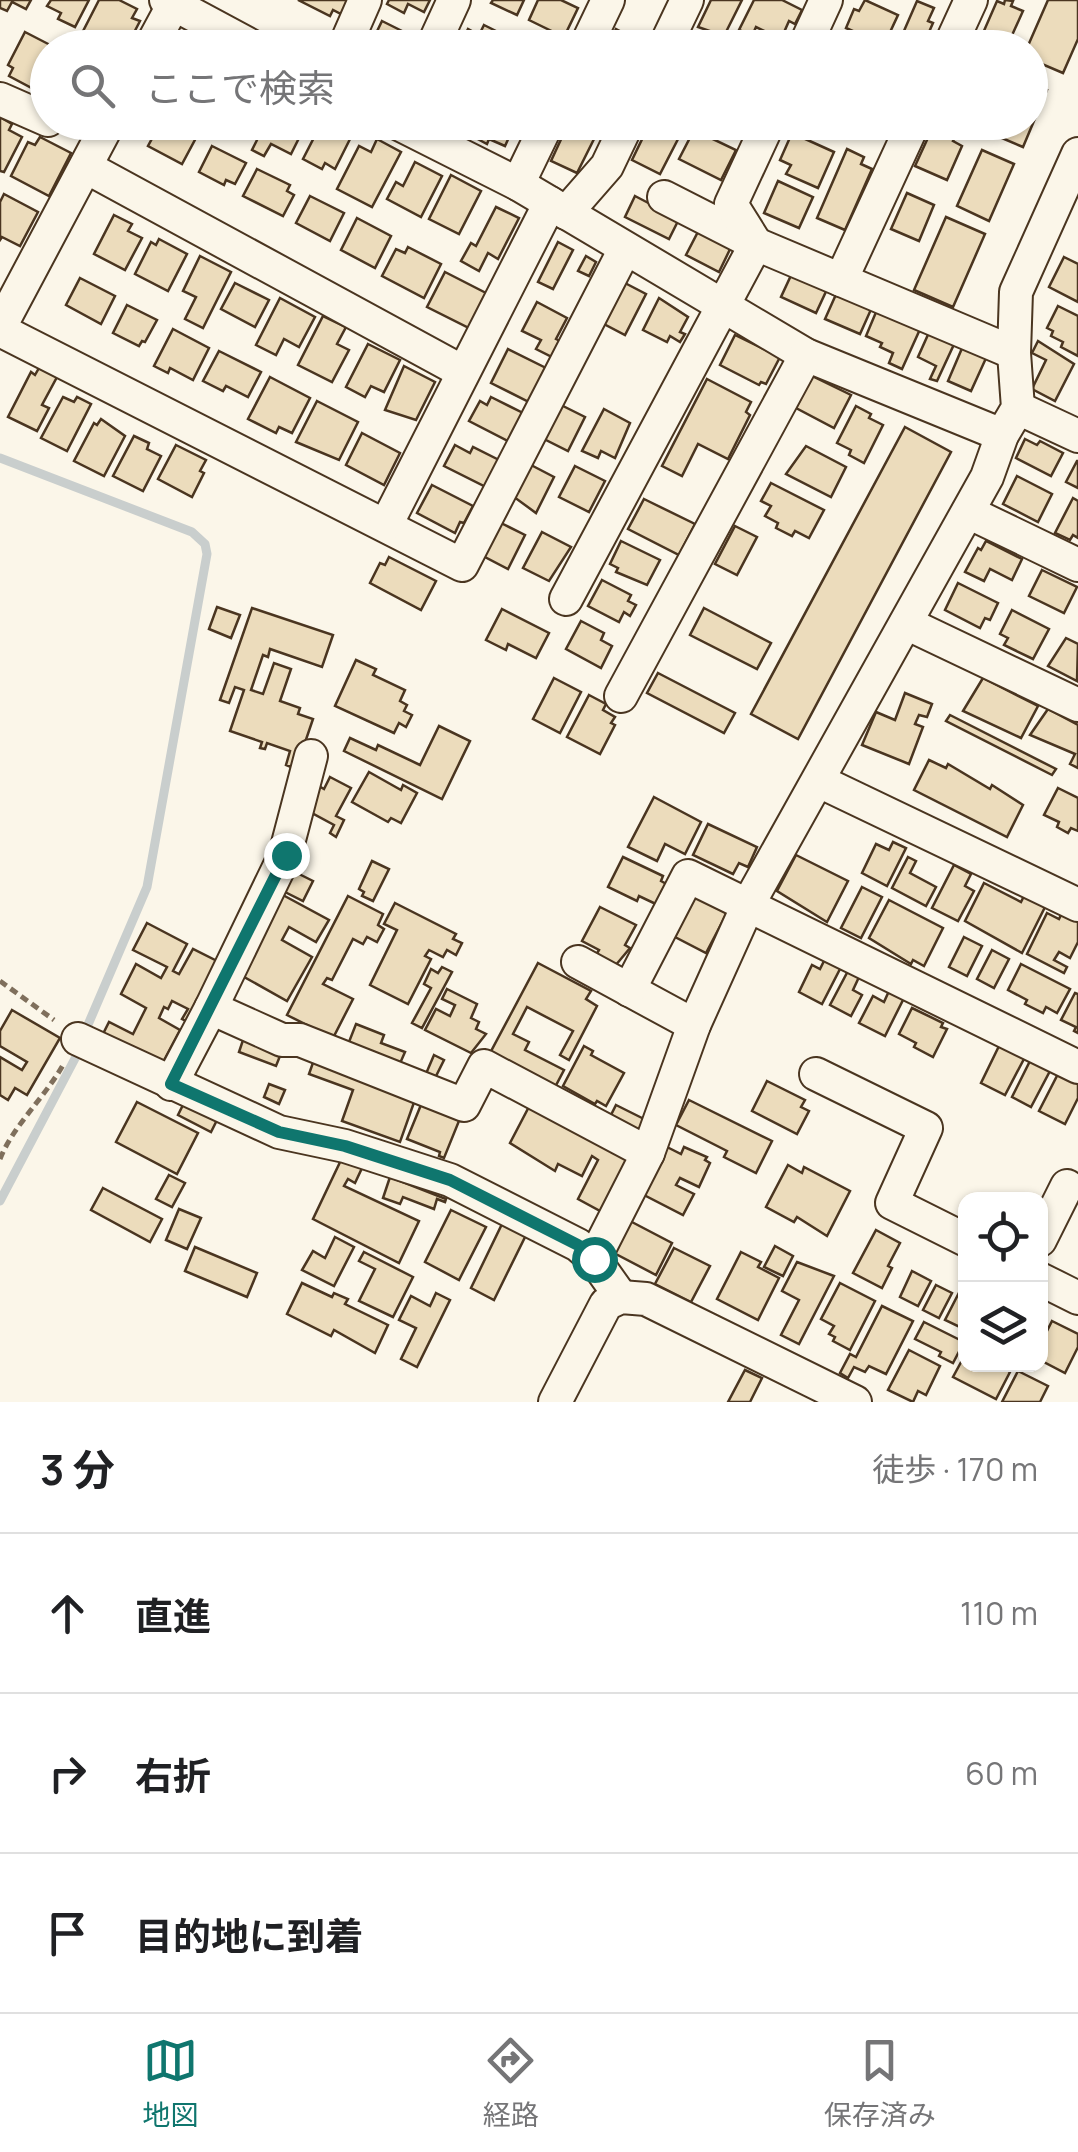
<!DOCTYPE html>
<html lang="ja">
<meta charset="utf-8">
<style>
:root{--surface:#fff;--page:#f2f2f2;--text:#202124;--muted:#757577;--line:#e0e0e0;--accent:#0f766e}
body{margin:0;font-family:Manrope,"Noto Sans JP",sans-serif;background:var(--page);color:var(--text)}
.controls{position:absolute;right:30px;bottom:30px;display:grid;overflow:hidden;border-radius:20px;box-shadow:0 2px 8px #0004}
.controls button{width:90px;height:90px;display:grid;place-items:center;padding:0;border:0;border-bottom:2px solid var(--line);background:var(--surface);color:var(--text);font:50px sans-serif}
.stop{position:absolute;width:30px;height:30px;margin:-22px;border:8px solid #0f766e;border-radius:50%;background:#fff}
.stop.end{background:#0f766e;border-color:#fff;box-shadow:0 2px 10px #0008}
.list{margin:0;padding:0;list-style:none}
h2{display:flex;justify-content:space-between;align-items:center;height:130px;margin:0;padding:0 40px;font-size:42px}
h2 small{font-size:32px;font-weight:400;color:var(--muted)}
.list li{display:grid;grid-template-columns:65px 1fr auto;gap:30px;align-items:center;box-sizing:border-box;height:160px;padding:0 40px;border-top:2px solid var(--line)}
.list b{display:block;font-size:38px;white-space:nowrap}
.list em{font-size:32px;font-style:normal;color:var(--muted)}
.icon{flex:none;width:55px;height:55px;fill:none;stroke:currentColor;stroke-width:2;stroke-linecap:round;stroke-linejoin:round}
.map{position:relative;flex:none;width:1078px;height:1402px;overflow:hidden}
.search{position:absolute;background:var(--surface);box-shadow:0 2px 8px #0004;left:30px;right:30px;top:30px;height:110px;display:flex;align-items:center;gap:25px;box-sizing:border-box;padding:0 35px;border-radius:55px;color:var(--muted);font-size:38px}
.sheet{height:610px;background:var(--surface)}
nav{display:flex;justify-content:space-around;align-items:center;box-sizing:border-box;height:140px;border-top:2px solid var(--line);background:var(--surface);font-size:28px;color:var(--muted)}
nav a{display:grid;justify-items:center;gap:5px}
nav .on{color:var(--accent)}
.map>svg:first-child{display:block}
</style>
<div class="map">
<svg width="1078" height="1402" viewBox="0 0 1078 1402">
<rect width="100%" height="100%" fill="#fbf6e9"/>
<g fill="none" stroke-linecap="round" stroke-linejoin="round">
<g stroke="#c9cecd" stroke-width="9">
<polyline points="0,458 192,532 205,544 207,554 147,887 84,1034"/>
<polyline points="0,1201 80,1049"/>
</g>
</g>
<g fill="#ecdcbc" stroke="#4a3520" stroke-width="2.5">
<polygon points="0,0 31,0 26,9 12,2 7,11 0,8"/>
<polygon points="51,0 89,0 75,27 58,19 61,13 47,6"/>
<polygon points="99,0 119,0 137,9 132,18 140,21 126,48 107,43 105,48 95,48 79,39"/>
<polygon points="298,0 348,0 341,14 333,10 330,16"/>
<polygon points="389,0 430,0 424,12 408,4 404,13 387,4"/>
<polygon points="493,0 524,0 517,15 491,3"/>
<polygon points="538,0 561,0 578,8 564,37 529,20"/>
<polygon points="711,0 742,0 724,36 698,27"/>
<polygon points="754,0 782,0 802,10 795,24 789,21 781,39 756,27 752,36 739,30"/>
<polygon points="865,0 898,15 884,45 846,28 854,9 859,11"/>
<polygon points="1005,0 1013,1 1011,6 1023,11 1008,44 983,33 997,1 1004,4"/>
<polygon points="1048,0 1078,0 1078,39 1063,73 1030,59 1030,48 1027,48"/>
<polygon points="917,1 934,8 928,21 933,23 929,32 934,34 928,48 918,48 900,40"/>
<polygon points="382,21 414,37 408,48 369,48"/>
<polygon points="484,25 508,37 503,48 470,48 461,43 468,29 479,35"/>
<polygon points="616,29 637,40 633,48 606,48"/>
<polygon points="25,32 56,48 48,48 48,86 43,94 9,76 13,68 8,65"/>
<polygon points="1030,83 1047,90 1023,147 990,133 995,122 1030,122"/>
<polygon points="0,117 12,124 9,130 22,137 4,172 0,171"/>
<polygon points="161,122 170,122 197,136 182,164 148,146"/>
<polygon points="229,122 258,122 252,134"/>
<polygon points="266,122 307,122 291,154 271,144 264,156 252,150"/>
<polygon points="322,122 333,122 353,133 335,169 325,163 322,169 303,159"/>
<polygon points="481,122 516,122 505,146 489,139 487,144 474,137"/>
<polygon points="569,122 595,122 592,129 598,131 577,173 551,161"/>
<polygon points="814,122 848,122 843,135"/>
<polygon points="649,125 678,139 660,174 632,160"/>
<polygon points="941,128 956,135 953,141 962,146 947,180 915,166 932,129 939,132"/>
<polygon points="694,130 736,150 721,180 679,159"/>
<polygon points="792,133 834,152 818,188 786,174 791,165 780,160"/>
<polygon points="40,137 71,153 49,196 11,176 28,142 35,145"/>
<polygon points="377,139 401,152 372,207 337,189 359,146 371,152"/>
<polygon points="212,146 246,163 235,184 226,180 224,185 199,172"/>
<polygon points="847,149 864,157 861,164 872,169 845,230 817,218"/>
<polygon points="982,150 1014,164 989,221 957,206"/>
<polygon points="415,162 442,176 421,217 387,199 396,182 403,186"/>
<polygon points="257,169 290,185 287,191 294,195 283,216 243,196"/>
<polygon points="451,175 481,191 459,234 429,219"/>
<polygon points="778,181 813,197 799,228 764,213"/>
<polygon points="907,193 934,205 919,241 891,229"/>
<polygon points="4,194 38,212 20,246 2,237 0,240 0,202"/>
<polygon points="310,196 344,213 330,241 296,223"/>
<polygon points="635,196 679,219 669,239 625,217"/>
<polygon points="496,207 519,218 498,259 488,253 479,271 461,261 471,243 476,246"/>
<polygon points="114,215 132,224 128,231 142,238 125,270 94,254"/>
<polygon points="946,217 985,234 953,307 914,290"/>
<polygon points="357,218 391,236 375,268 341,250"/>
<polygon points="701,226 733,243 719,272 686,255"/>
<polygon points="159,239 187,254 168,291 135,274 151,242 156,245"/>
<polygon points="558,242 573,250 553,289 538,282"/>
<polygon points="408,247 441,264 424,298 382,276 396,249 405,253"/>
<polygon points="200,256 231,272 203,328 185,319 196,297 183,291"/>
<polygon points="586,256 596,262 589,276 578,271"/>
<polygon points="1064,257 1078,264 1078,302 1049,287"/>
<polygon points="794,269 829,285 816,313 781,297"/>
<polygon points="445,272 486,293 469,328 427,307"/>
<polygon points="80,278 115,296 101,324 66,305"/>
<polygon points="623,282 646,294 625,335 602,323"/>
<polygon points="235,283 269,300 255,327 221,309"/>
<polygon points="838,290 873,305 860,334 825,319"/>
<polygon points="280,298 315,317 299,347 284,339 276,355 256,345"/>
<polygon points="659,298 688,317 680,332 685,334 680,342 670,336 667,342 643,330"/>
<polygon points="537,302 567,318 556,339 560,341 552,357 536,349 541,340 522,331"/>
<polygon points="127,305 157,320 145,342 142,341 139,346 113,333"/>
<polygon points="879,305 921,327 902,369 889,363 893,353 880,347 882,343 866,336"/>
<polygon points="1058,306 1078,316 1078,356 1061,347 1063,342 1051,336 1053,331 1047,328"/>
<polygon points="323,316 346,327 337,344 349,350 332,382 298,365"/>
<polygon points="931,328 956,340 937,381 930,379 936,366 918,357"/>
<polygon points="173,329 209,348 193,380 170,368 168,373 154,366"/>
<polygon points="735,335 780,357 766,384 761,382 759,385 720,365"/>
<polygon points="1038,341 1074,364 1055,401 1032,389 1046,360 1032,353"/>
<polygon points="368,344 400,360 384,392 371,386 365,397 346,387"/>
<polygon points="963,346 987,356 971,391 948,381"/>
<polygon points="508,349 546,368 529,402 491,383"/>
<polygon points="219,351 261,372 248,397 226,386 223,391 203,381"/>
<polygon points="404,366 435,382 416,420 385,410"/>
<polygon points="39,368 57,377 42,405 49,408 37,431 8,417 31,372 35,375"/>
<polygon points="812,376 851,395 834,428 796,408"/>
<polygon points="270,377 310,398 292,433 279,427 276,433 248,419"/>
<polygon points="707,379 751,402 746,412 750,415 728,459 698,444 682,476 662,466"/>
<polygon points="63,397 74,402 77,397 91,404 67,451 41,438"/>
<polygon points="491,397 523,413 508,441 469,421 480,401 487,405"/>
<polygon points="317,401 358,422 339,460 296,442"/>
<polygon points="561,405 585,417 568,451 544,439"/>
<polygon points="856,406 871,414 869,418 883,425 864,463 849,455 851,450 837,443"/>
<polygon points="604,409 630,423 615,458 601,451 598,458 582,451"/>
<polygon points="101,419 125,436 104,476 74,461 94,423 97,425"/>
<polygon points="905,427 951,452 798,739 751,714"/>
<polygon points="362,433 400,453 384,485 346,465"/>
<polygon points="134,436 149,443 147,449 161,456 143,491 113,476"/>
<polygon points="1025,439 1037,445 1040,441 1063,453 1051,476 1016,458"/>
<polygon points="176,445 206,460 200,471 204,473 192,497 158,479"/>
<polygon points="455,445 470,453 473,447 499,460 486,487 444,466"/>
<polygon points="806,446 846,467 831,497 786,474"/>
<polygon points="1077,461 1078,461 1078,488 1066,482"/>
<polygon points="531,465 554,477 536,513 514,497"/>
<polygon points="575,466 605,481 589,512 559,497"/>
<polygon points="1017,476 1052,494 1038,522 1003,504"/>
<polygon points="771,483 824,510 809,538 795,531 792,536 776,528 778,523 765,516 771,506 761,501"/>
<polygon points="432,485 473,506 464,523 460,522 455,533 417,513"/>
<polygon points="1073,498 1078,501 1078,538 1073,535 1070,540 1055,533"/>
<polygon points="644,499 695,524 679,555 628,529"/>
<polygon points="501,523 525,535 508,569 483,556"/>
<polygon points="735,526 757,537 737,575 715,564"/>
<polygon points="542,532 571,547 549,581 523,568"/>
<polygon points="621,541 660,560 647,585 616,572 618,568 610,564"/>
<polygon points="986,541 1022,559 1012,580 990,569 984,581 965,572 978,548 981,550"/>
<polygon points="389,557 436,581 421,610 370,583 380,563 385,565"/>
<polygon points="1042,570 1077,587 1064,613 1029,596"/>
<polygon points="602,580 631,595 628,601 636,605 630,616 624,612 619,622 588,606"/>
<polygon points="958,583 998,603 990,620 985,618 980,628 945,610"/>
<polygon points="217,607 240,615 231,638 209,629"/>
<polygon points="252,608 333,635 322,667 270,649 268,657 263,655 251,690 263,694 274,663 291,669 280,701 300,708 298,714 313,719 296,769 286,765 290,751 267,743 265,749 260,748 262,742 230,731 244,690 235,687 229,703 220,700"/>
<polygon points="704,608 771,643 757,669 690,635"/>
<polygon points="502,609 549,633 536,658 508,644 506,650 486,640"/>
<polygon points="1012,610 1049,629 1033,659 1004,645 1008,638 1000,634"/>
<polygon points="581,621 604,633 601,640 612,646 601,668 566,649"/>
<polygon points="1066,638 1078,644 1077,681 1048,666"/>
<polygon points="356,660 376,669 373,675 405,690 400,701 407,705 404,711 412,715 406,727 399,723 394,733 335,706"/>
<polygon points="658,673 735,713 724,733 647,693"/>
<polygon points="554,678 581,692 560,733 533,719"/>
<polygon points="983,678 1038,706 1021,738 963,711"/>
<polygon points="905,693 932,704 927,717 919,715 915,724 923,727 909,764 862,745 876,712 895,720"/>
<polygon points="589,695 606,704 603,710 615,717 611,723 615,725 600,754 567,737"/>
<polygon points="1048,709 1078,725 1078,768 1070,764 1075,754 1030,735"/>
<polygon points="950,715 1056,769 1052,775 946,721"/>
<polygon points="439,726 470,741 442,799 344,751 350,738 376,750 378,745 420,765"/>
<polygon points="929,760 946,768 948,764 990,789 992,785 1023,805 1007,837 914,790"/>
<polygon points="369,772 401,790 403,785 417,793 401,823 391,818 388,822 352,802"/>
<polygon points="330,777 351,788 336,816 344,820 336,837 330,833 334,825 312,813 317,785 324,789"/>
<polygon points="1058,788 1078,798 1078,831 1071,828 1068,833 1057,827 1059,822 1044,815"/>
<polygon points="654,797 701,822 685,854 665,844 657,861 628,847"/>
<polygon points="708,824 757,847 748,867 739,863 733,874 693,855"/>
<polygon points="893,842 906,848 887,886 862,873 876,844 889,850"/>
<polygon points="796,855 848,881 827,922 777,891"/>
<polygon points="623,857 663,876 661,881 670,886 660,906 639,896 637,901 608,887"/>
<polygon points="908,857 916,861 910,873 936,887 926,906 892,888"/>
<polygon points="372,861 389,869 373,901 362,896 364,892 359,889"/>
<polygon points="954,865 971,874 965,886 974,891 958,921 932,908"/>
<polygon points="293,871 313,881 303,901 283,891"/>
<polygon points="984,883 1021,902 1024,896 1045,907 1022,953 965,921"/>
<polygon points="862,887 882,897 861,938 841,928"/>
<polygon points="281,894 329,920 316,942 289,927 282,940 312,957 287,1001 237,973"/>
<polygon points="695,894 728,911 706,953 675,937"/>
<polygon points="348,896 383,914 378,925 384,929 377,942 367,937 363,944 353,939 332,980 327,978 323,984 353,999 333,1038 287,1015"/>
<polygon points="889,900 943,928 924,966 913,960 911,964 869,938"/>
<polygon points="395,903 456,934 453,939 462,943 456,955 447,950 443,957 429,950 425,956 431,959 408,1004 370,985 397,930 384,924"/>
<polygon points="600,907 636,925 625,945 630,948 615,966 596,955 599,950 582,941"/>
<polygon points="1047,913 1059,919 1062,913 1078,921 1078,942 1070,958 1059,952 1054,960 1067,967 1064,973 1027,954"/>
<polygon points="147,923 187,944 173,971 179,974 193,949 219,962 188,1022 182,1019 188,1009 172,1001 168,1009 164,1007 159,1018 180,1030 161,1066 101,1038 109,1022 133,1034 146,1008 121,994 136,964 161,978 167,967 133,950"/>
<polygon points="964,937 982,946 967,976 949,967"/>
<polygon points="992,950 1009,959 994,988 977,979"/>
<polygon points="825,959 841,967 822,1004 799,992 812,965 820,969"/>
<polygon points="538,963 591,991 586,999 597,1006 569,1060 560,1055 573,1031 527,1007 513,1034 529,1042 525,1050 564,1070 554,1089 489,1055"/>
<polygon points="1021,964 1070,989 1057,1013 1046,1007 1043,1013 1025,1004 1027,1000 1008,990"/>
<polygon points="442,967 452,972 422,1028 412,1023 431,988 424,984 431,969 438,973"/>
<polygon points="848,971 859,977 853,990 862,995 851,1016 830,1005"/>
<polygon points="447,989 477,1004 471,1018 479,1022 476,1029 486,1034 471,1053 425,1030 436,1009 450,1016 455,1005 442,999"/>
<polygon points="889,991 904,998 885,1036 859,1023 873,996 884,1002"/>
<polygon points="1075,993 1078,994 1078,1033 1074,1031 1076,1027 1061,1020"/>
<polygon points="912,1008 943,1023 941,1027 947,1029 933,1057 914,1047 916,1043 899,1034"/>
<polygon points="12,1010 60,1038 27,1095 15,1088 8,1100 0,1095 0,1057 22,1070 27,1062 0,1046 0,1031"/>
<polygon points="356,1024 384,1035 381,1043 405,1052 398,1068 347,1047"/>
<polygon points="244,1037 282,1051 276,1066 239,1052"/>
<polygon points="1000,1044 1025,1057 1005,1095 981,1083"/>
<polygon points="584,1046 593,1051 591,1055 624,1073 606,1106 597,1101 595,1104 563,1086"/>
<polygon points="434,1055 444,1060 434,1080 425,1076"/>
<polygon points="315,1057 417,1094 400,1142 342,1121 353,1090 309,1074"/>
<polygon points="1031,1059 1051,1069 1031,1107 1012,1097"/>
<polygon points="1059,1072 1078,1082 1078,1098 1065,1124 1039,1111"/>
<polygon points="767,1081 805,1100 801,1107 809,1111 797,1134 752,1111"/>
<polygon points="269,1084 285,1090 279,1104 264,1097"/>
<polygon points="423,1100 461,1116 444,1158 439,1156 440,1152 407,1139"/>
<polygon points="689,1100 772,1141 756,1173 724,1157 727,1151 676,1125"/>
<polygon points="532,1101 631,1156 602,1212 578,1199 598,1160 592,1156 582,1176 558,1164 555,1171 510,1143"/>
<polygon points="137,1102 198,1133 177,1174 116,1142"/>
<polygon points="184,1103 217,1120 211,1132 178,1115"/>
<polygon points="616,1105 646,1120 639,1136 608,1121"/>
<polygon points="667,1147 681,1154 684,1147 707,1157 705,1160 710,1163 699,1187 680,1178 676,1185 694,1194 683,1215 644,1195"/>
<polygon points="342,1158 362,1168 355,1183 348,1179 344,1186 419,1221 399,1263 313,1219"/>
<polygon points="788,1165 802,1173 804,1167 850,1191 827,1236 797,1217 794,1222 766,1207"/>
<polygon points="169,1175 185,1183 172,1207 156,1199"/>
<polygon points="390,1177 446,1199 445,1202 437,1199 434,1209 403,1197 400,1204 383,1198"/>
<polygon points="103,1188 162,1219 150,1242 91,1210"/>
<polygon points="179,1209 201,1218 187,1249 166,1240"/>
<polygon points="451,1210 486,1227 459,1280 425,1262"/>
<polygon points="630,1221 672,1243 656,1275 614,1253"/>
<polygon points="503,1222 527,1233 494,1300 471,1288"/>
<polygon points="876,1230 900,1243 888,1266 892,1268 882,1288 853,1273"/>
<polygon points="335,1237 354,1247 334,1286 302,1270 313,1251 325,1258"/>
<polygon points="775,1246 793,1256 783,1276 764,1267"/>
<polygon points="195,1247 257,1273 247,1297 185,1271"/>
<polygon points="674,1248 710,1266 691,1302 655,1284"/>
<polygon points="364,1252 413,1277 393,1317 359,1301 375,1269 359,1261"/>
<polygon points="741,1252 761,1262 758,1267 779,1278 758,1320 717,1299"/>
<polygon points="797,1262 834,1276 799,1344 781,1335 799,1300 782,1291"/>
<polygon points="912,1271 931,1281 918,1306 900,1297"/>
<polygon points="965,1281 966,1282 966,1330 945,1320"/>
<polygon points="302,1283 332,1297 334,1293 348,1299 345,1304 388,1325 375,1353 334,1330 331,1336 287,1314"/>
<polygon points="840,1283 875,1301 850,1350 833,1341 835,1337 829,1334 834,1326 821,1319"/>
<polygon points="936,1285 952,1293 939,1318 923,1310"/>
<polygon points="436,1293 450,1300 417,1367 401,1359 416,1328 399,1320 411,1296 430,1306"/>
<polygon points="882,1306 913,1321 886,1374 869,1366 865,1372 854,1367 848,1378 840,1373 850,1354 856,1357"/>
<polygon points="1052,1321 1078,1334 1078,1347 1065,1373 1040,1360 1040,1345"/>
<polygon points="924,1322 964,1342 953,1363 939,1356 941,1352 915,1339"/>
<polygon points="909,1350 940,1366 926,1395 918,1391 913,1402 888,1390"/>
<polygon points="966,1353 966,1364 996,1364 1010,1372 996,1399 953,1377"/>
<polygon points="745,1370 762,1378 750,1402 728,1402"/>
<polygon points="1018,1371 1048,1386 1040,1402 1002,1402"/>
</g>
<g fill="none" stroke-linecap="round" stroke-linejoin="round">
<defs>
<g id="minor">
<polyline points="166,0 255,48"/>
<polyline points="150,48 176,0"/>
<polyline points="344,48 365,0"/>
<polyline points="432,48 454,0"/>
<polyline points="585,48 608,0"/>
<polyline points="664,48 687,0"/>
<polyline points="804,48 826,0"/>
<polyline points="949,48 971,0"/>
<polyline points="0,99 48,120"/>
<polyline points="395,122 518,184 806,355 1002,435"/>
<polyline points="86,167 463,372"/>
<polyline points="518,184 548,122"/>
<polyline points="664,197 756,244 1014,353"/>
<polyline points="566,213 607,166 628,122"/>
<polyline points="841,280 914,122"/>
<polyline points="0,327 109,122"/>
<polyline points="0,330 462,565 625,249"/>
<polyline points="1018,408 1078,436"/>
<polyline points="968,512 1078,565"/>
<polyline points="386,525 550,203"/>
<polyline points="566,599 756,244 731,204 769,122"/>
<polyline points="906,623 1078,705"/>
<polyline points="621,696 806,355"/>
<polyline points="819,781 1078,905"/>
<polyline points="578,962 694,1025"/>
<polyline points="629,990 688,876 1078,1067"/>
<polyline points="211,1008 285,855 311,756"/>
<polyline points="78,1039 279,1132 345,1146 450,1180 578,1245 594,1259 621,1297"/>
<polyline points="816,1074 926,1128 892,1203 966,1240"/>
<polyline points="171,1084 211,1008 282,1040 300,1040 464,1105 484,1066 648,1153"/>
<polyline points="1040,1240 1067,1186"/>
<polyline points="594,1259 648,1153 694,1025 749,903 987,477 1002,435 1018,408 1014,353 1016,292 1078,154"/>
<polyline points="1040,1279 1078,1298"/>
<polyline points="555,1402 606,1304 621,1297 646,1299 855,1402"/>
</g>
</defs>
<use href="#minor" stroke="#4a3520" stroke-width="36"/>
<g stroke="#7f6f5c" stroke-width="5" stroke-dasharray="8 5" stroke-linecap="butt">
<polyline points="0,981 54,1020"/>
<path d="M0,1159C13,1126 45,1097 63,1065"/>
</g>
<use href="#minor" stroke="#fbf6e9" stroke-width="32"/>
</g>
<g fill="none" stroke-linecap="round" stroke-linejoin="round">
<polyline stroke="#0f766e" stroke-width="12" points="286,855 171,1084 279,1132 345,1146 450,1180 578,1245 594,1259"/>
</g>
</svg>
<div class="controls">
<button><svg class="icon" aria-label="locate" viewBox="0 0 24 24"><circle cx="12" cy="12" r="6"/><path d="M12 2v4M12 18v4M2 12h4M18 12h4"/></svg></button>
<button><svg class="icon" aria-label="layers" viewBox="0 0 24 24"><path d="M12 4l9 5-9 5-9-5zM3 14l9 5 9-5"/></svg></button>
</div>
<div class="stop" style="left:594px;top:1259px"></div>
<div class="stop end" style="left:286px;top:855px"></div>
<div class="search"><svg class="icon" aria-label="search" viewBox="0 0 24 24"><circle cx="10" cy="10" r="6"/><path d="M15 15l6 6"/></svg>ここで検索</div>
</div>
<section class="sheet">
<h2>3 分<small>徒歩 · 170 m</small></h2>
<ul class="list">
<li><svg class="icon" aria-label="ahead" viewBox="0 0 24 24"><path d="M12 20V5M6 11l6-6 6 6"/></svg><div><b>直進</b></div><em>110 m</em></li>
<li><svg class="icon" aria-label="right" viewBox="0 0 24 24"><path d="M7 20v-9h11M14 6l5 5-5 5"/></svg><div><b>右折</b></div><em>60 m</em></li>
<li><svg class="icon" aria-label="arrive" viewBox="0 0 24 24"><path d="M6 21V4h12l-3 4 3 4H6"/></svg><div><b>目的地に到着</b></div></li>
</ul>
</section>
<nav>
<a class="on"><svg class="icon" aria-label="map" viewBox="0 0 24 24"><path d="M3 6l6-2 6 2 6-2v14l-6 2-6-2-6 2zM9 4v14M15 6v14"/></svg>地図</a>
<a><svg class="icon" aria-label="directions" viewBox="0 0 24 24"><path d="M12 3l9 9-9 9-9-9zM9 14v-3h6M13 9l2 2-2 2"/></svg>経路</a>
<a><svg class="icon" aria-label="saved" viewBox="0 0 24 24"><path d="M7 4h10v16l-5-4-5 4z"/></svg>保存済み</a>
</nav>
